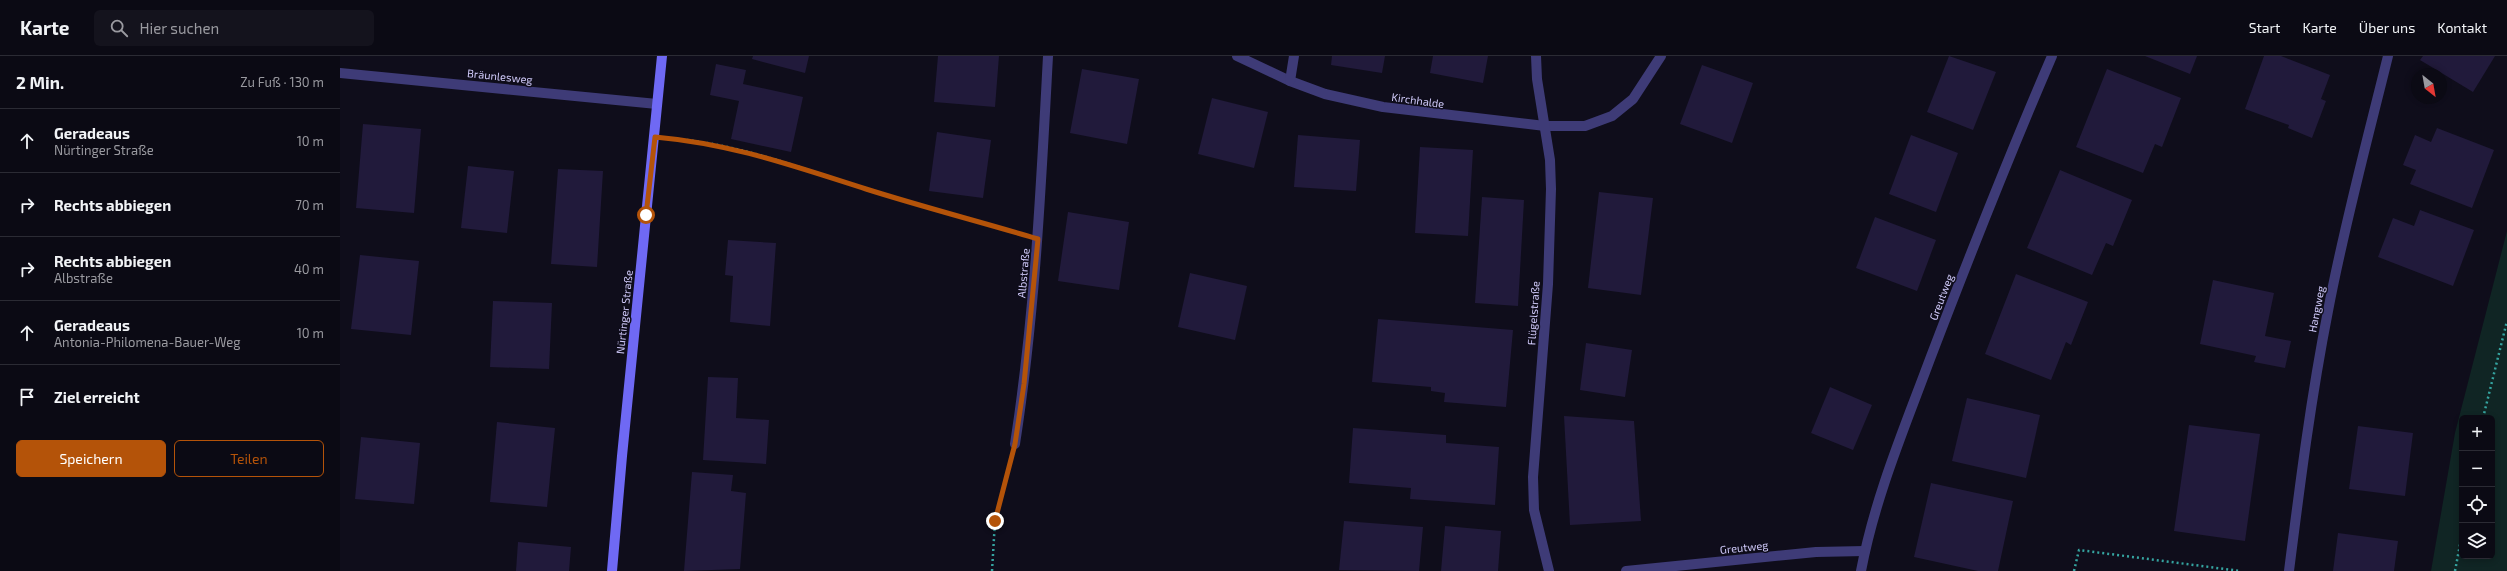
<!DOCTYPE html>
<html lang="de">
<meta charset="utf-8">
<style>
:root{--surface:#0b0a14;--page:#14131d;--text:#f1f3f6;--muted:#9a9aa0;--line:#2b2b34;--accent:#b45309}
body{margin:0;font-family:"Exo 2",sans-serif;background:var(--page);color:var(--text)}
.controls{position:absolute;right:12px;bottom:12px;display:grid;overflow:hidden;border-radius:6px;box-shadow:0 2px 6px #0003}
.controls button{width:36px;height:36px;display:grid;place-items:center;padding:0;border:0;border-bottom:1px solid var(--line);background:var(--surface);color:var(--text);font:20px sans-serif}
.compass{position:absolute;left:2071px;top:12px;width:36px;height:36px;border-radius:50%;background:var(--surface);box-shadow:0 2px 6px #0003;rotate:149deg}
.stop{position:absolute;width:12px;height:12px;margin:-9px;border:3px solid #b45309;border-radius:50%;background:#fff}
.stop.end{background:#b45309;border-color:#fff;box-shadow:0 1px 4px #0008}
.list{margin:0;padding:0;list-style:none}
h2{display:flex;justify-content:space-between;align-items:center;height:52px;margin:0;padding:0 16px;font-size:17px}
h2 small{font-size:13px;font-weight:400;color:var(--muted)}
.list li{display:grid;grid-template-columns:26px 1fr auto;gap:12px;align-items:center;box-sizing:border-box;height:64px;padding:0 16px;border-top:1px solid var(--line)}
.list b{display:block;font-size:15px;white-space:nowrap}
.list p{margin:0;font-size:13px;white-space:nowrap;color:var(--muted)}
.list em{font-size:13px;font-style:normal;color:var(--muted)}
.actions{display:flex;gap:8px;padding:12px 16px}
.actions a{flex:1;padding:9px 0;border:1px solid var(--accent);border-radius:6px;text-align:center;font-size:14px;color:var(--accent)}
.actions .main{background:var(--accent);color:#fff}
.icon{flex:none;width:22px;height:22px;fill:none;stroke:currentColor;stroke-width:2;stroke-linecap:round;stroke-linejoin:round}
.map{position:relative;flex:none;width:2167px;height:515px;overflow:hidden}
header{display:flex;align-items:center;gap:24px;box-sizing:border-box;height:56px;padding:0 20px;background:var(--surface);border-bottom:1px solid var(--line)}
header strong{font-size:19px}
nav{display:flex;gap:22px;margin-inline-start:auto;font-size:14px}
.search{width:280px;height:36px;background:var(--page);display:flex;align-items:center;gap:10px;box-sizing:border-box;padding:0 14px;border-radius:6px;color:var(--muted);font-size:15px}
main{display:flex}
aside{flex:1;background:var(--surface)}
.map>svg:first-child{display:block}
</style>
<header>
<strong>Karte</strong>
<div class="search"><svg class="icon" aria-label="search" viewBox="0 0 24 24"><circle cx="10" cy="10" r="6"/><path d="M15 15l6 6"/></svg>Hier suchen</div>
<nav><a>Start</a><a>Karte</a><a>Über uns</a><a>Kontakt</a></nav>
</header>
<main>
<aside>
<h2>2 Min.<small>Zu Fuß · 130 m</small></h2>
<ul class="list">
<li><svg class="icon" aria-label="ahead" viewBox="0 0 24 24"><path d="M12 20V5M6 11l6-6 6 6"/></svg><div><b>Geradeaus</b><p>Nürtinger Straße</p></div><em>10 m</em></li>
<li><svg class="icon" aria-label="right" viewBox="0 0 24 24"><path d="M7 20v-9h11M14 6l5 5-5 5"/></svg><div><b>Rechts abbiegen</b></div><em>70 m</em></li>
<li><svg class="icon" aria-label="right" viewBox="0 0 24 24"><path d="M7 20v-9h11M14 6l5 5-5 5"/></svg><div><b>Rechts abbiegen</b><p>Albstraße</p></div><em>40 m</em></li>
<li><svg class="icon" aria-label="ahead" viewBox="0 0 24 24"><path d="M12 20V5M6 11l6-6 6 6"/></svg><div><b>Geradeaus</b><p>Antonia-Philomena-Bauer-Weg</p></div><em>10 m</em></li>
<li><svg class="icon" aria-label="arrive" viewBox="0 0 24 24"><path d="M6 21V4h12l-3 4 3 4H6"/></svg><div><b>Ziel erreicht</b></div></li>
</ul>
<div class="actions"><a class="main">Speichern</a><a>Teilen</a></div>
</aside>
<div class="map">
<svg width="2167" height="515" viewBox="0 0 2167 515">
<rect width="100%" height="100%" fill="#0f0d1b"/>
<path fill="#102524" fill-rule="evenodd" d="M2167,175V515H2091L2115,377ZM2122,362H2152V500H2122Z"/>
<g fill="#211a3b">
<polygon points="413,0 469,0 465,17 412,3"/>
<polygon points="598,0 659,0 655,51 594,46"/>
<polygon points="992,0 1045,0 1042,17 991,9"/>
<polygon points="1093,0 1148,0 1143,27 1090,17"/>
<polygon points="1609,0 1656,16 1633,74 1587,56"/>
<polygon points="1805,0 1857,0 1850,18"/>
<polygon points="1924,0 1941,0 1990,19 1981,43 1986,45 1972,82 1948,72 1949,69 1905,53"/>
<polygon points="2083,0 2155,0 2133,36 2080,4"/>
<polygon points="376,8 406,14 403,28 463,41 451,96 391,83 399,45 370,39"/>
<polygon points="1362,9 1413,27 1392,87 1340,68"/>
<polygon points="742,13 799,23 787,88 730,77"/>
<polygon points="1767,13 1841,42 1822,91 1815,88 1803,117 1736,91"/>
<polygon points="872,42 928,56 914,112 858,98"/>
<polygon points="23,68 81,73 74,157 16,152"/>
<polygon points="2097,72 2154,94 2132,152 2070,128 2076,114 2063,109 2075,79 2091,86"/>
<polygon points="597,76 651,84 643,142 589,135"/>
<polygon points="958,79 1020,84 1016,135 954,131"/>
<polygon points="1571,79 1618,97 1596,156 1549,138"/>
<polygon points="1080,91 1133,94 1128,180 1075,177"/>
<polygon points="128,110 174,115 167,177 121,172"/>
<polygon points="218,113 263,115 257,211 211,208"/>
<polygon points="1720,114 1792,144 1773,190 1766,187 1752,219 1687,192"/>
<polygon points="1259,136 1313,142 1301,239 1248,232"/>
<polygon points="1142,141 1184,144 1178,250 1135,247"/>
<polygon points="2080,154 2134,174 2113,230 2038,201 2053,162 2074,170"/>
<polygon points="728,156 789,166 779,234 718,225"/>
<polygon points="1535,161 1596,184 1577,235 1516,212"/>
<polygon points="388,184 436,187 430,270 390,266 393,220 385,219"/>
<polygon points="20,199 79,205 71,279 11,273"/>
<polygon points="850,217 907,230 895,284 838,271"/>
<polygon points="1676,218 1748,246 1731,289 1726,286 1711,324 1645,298"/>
<polygon points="1873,224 1934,237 1925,280 1951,285 1945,312 1914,306 1916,300 1860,288"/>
<polygon points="153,245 212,247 209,313 150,311"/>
<polygon points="1038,263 1173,274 1166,351 1104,346 1105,337 1091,335 1091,331 1032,326"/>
<polygon points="1246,287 1292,294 1285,341 1240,334"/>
<polygon points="368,321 398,322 396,362 429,364 426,408 363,404"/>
<polygon points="1490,331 1532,349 1513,394 1471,377"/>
<polygon points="1627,342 1700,359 1686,422 1612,405"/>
<polygon points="1224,360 1294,365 1301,465 1230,469"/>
<polygon points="157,366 215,372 207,451 150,446"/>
<polygon points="1849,369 1920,378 1905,485 1834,475"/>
<polygon points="2018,370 2073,377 2065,440 2009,433"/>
<polygon points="1013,372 1106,379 1106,387 1159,391 1155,449 1070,443 1071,432 1009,427"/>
<polygon points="21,381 80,387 74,448 15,443"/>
<polygon points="352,416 393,419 391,435 406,437 400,513 344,515"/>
<polygon points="1591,427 1673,445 1658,515 1638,515 1574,501"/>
<polygon points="1004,465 1083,471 1079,515 999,514"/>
<polygon points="1105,470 1161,475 1158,515 1101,515"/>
<polygon points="1998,477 2058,485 2054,515 1993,515"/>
<polygon points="178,486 231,491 229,515 176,515"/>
</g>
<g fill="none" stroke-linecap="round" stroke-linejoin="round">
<g stroke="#35a4a0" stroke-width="2.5" stroke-dasharray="2 3" stroke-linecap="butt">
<path d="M337,83C402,89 464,113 526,133C575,149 625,162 675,176"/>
<polyline points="2143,362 2167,265"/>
<polyline points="652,515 655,465 669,411"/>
<polyline points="1734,515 1739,494 1900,515"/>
<polyline points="2115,515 2122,478"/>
</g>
<g stroke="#3e3b77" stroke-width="10">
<polyline points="897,0 950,25 985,38 1043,51 1205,70 1245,70 1272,60 1293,43 1321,0"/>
<polyline points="1196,0 1197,23 1210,104 1211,133 1208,228 1193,421 1194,454 1209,515"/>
<polyline points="0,17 317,48"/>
<polyline points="950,25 954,0"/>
<path d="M675,388C695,259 701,130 708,0"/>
<polyline points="1286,515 1476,496 1525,495"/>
<path d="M1521,515C1535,441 1564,373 1590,303C1629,201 1669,100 1712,0"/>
<path d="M1949,515C1960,428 1971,341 1988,255C2004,170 2027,85 2048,0"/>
</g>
<polyline stroke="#6f69f4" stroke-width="10" points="272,515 282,400 322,0"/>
</g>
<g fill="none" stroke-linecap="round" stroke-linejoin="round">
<path stroke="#b45309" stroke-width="5" d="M306,159L315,81C393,88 453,110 526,133C583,151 641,166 698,183L684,328L675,388L655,465"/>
</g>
<g text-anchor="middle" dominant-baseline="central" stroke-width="3" stroke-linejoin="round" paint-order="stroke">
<g font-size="11" fill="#d1cbfb" stroke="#0f0d1b">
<text transform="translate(160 20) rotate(6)">Bräunlesweg</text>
<text transform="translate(1078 44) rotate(8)">Kirchhalde</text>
<text transform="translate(683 217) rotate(-85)">Albstraße</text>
<text transform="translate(1601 241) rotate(-69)">Greutweg</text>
<text transform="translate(1976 253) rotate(-79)">Hangweg</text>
<text transform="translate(284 256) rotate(-84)">Nürtinger Straße</text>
<text transform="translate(1193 257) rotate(-86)">Flügelstraße</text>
<text transform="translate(1404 491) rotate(-6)">Greutweg</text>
</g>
</g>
</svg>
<div class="controls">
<button>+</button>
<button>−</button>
<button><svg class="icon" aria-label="locate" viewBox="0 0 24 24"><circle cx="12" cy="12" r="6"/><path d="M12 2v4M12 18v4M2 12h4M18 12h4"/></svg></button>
<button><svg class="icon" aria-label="layers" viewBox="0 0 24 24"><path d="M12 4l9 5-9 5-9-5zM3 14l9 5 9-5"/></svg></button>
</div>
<svg class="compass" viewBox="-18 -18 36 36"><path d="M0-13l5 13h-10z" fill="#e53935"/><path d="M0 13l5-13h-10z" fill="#9a9aa0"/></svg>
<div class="stop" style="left:306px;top:159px"></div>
<div class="stop end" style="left:655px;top:465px"></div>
</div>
</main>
